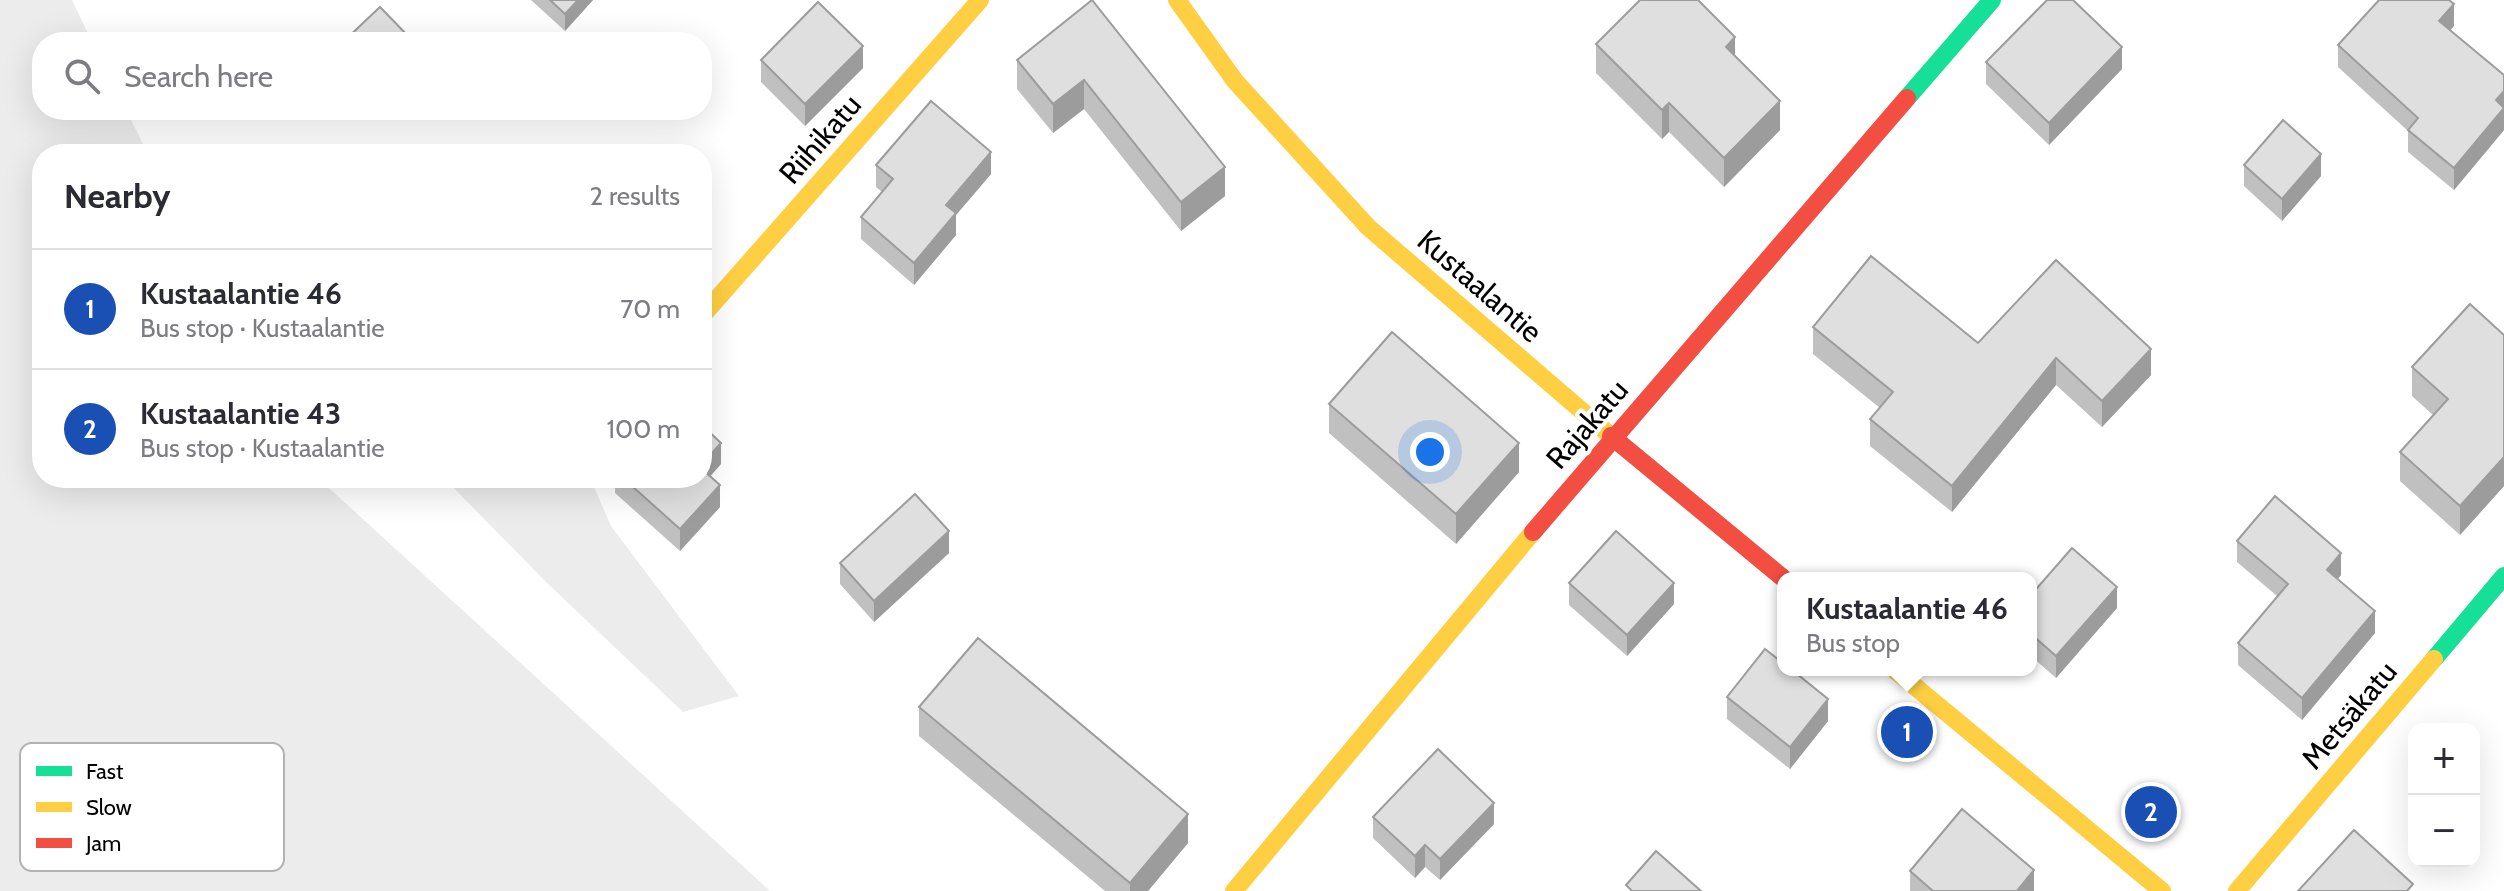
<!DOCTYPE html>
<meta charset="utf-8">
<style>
:root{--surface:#fff;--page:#f7f7f7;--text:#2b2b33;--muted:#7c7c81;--line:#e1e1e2;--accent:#595959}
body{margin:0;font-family:Cabin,sans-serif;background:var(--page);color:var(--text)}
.controls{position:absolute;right:24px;bottom:24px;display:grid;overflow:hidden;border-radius:16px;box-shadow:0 8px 32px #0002}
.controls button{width:72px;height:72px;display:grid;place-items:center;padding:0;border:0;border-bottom:2px solid var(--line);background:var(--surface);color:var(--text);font:40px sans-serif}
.you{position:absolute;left:1430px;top:452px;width:28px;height:28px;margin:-20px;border:6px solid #fff;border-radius:50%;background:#1a73e8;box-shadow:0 0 0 12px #1a73e833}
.badge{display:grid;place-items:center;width:52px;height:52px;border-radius:50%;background:var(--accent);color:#fff;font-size:26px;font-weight:700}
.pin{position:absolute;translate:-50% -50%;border:4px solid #fff;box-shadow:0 2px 8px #0006}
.popup{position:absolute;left:1777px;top:572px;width:260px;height:104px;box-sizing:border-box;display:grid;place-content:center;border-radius:16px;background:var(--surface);filter:drop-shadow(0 2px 6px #0005);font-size:26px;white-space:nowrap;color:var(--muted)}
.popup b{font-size:30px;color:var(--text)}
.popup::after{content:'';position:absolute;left:50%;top:100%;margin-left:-16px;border:16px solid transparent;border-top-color:var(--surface)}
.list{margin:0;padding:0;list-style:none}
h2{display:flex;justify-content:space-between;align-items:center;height:104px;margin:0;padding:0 32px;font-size:34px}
h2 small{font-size:26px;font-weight:400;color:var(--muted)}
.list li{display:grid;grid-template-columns:52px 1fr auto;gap:24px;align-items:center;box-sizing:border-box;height:120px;padding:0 32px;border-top:2px solid var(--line)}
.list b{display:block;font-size:30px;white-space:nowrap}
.list p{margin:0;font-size:26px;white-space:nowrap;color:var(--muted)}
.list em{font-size:26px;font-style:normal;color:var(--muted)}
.icon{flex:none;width:44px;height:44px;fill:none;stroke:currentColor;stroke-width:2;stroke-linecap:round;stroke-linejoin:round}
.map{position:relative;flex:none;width:2504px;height:891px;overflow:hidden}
.search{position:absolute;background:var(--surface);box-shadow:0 8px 32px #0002;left:32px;top:32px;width:680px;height:88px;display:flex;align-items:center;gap:20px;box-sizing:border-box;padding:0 28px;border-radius:32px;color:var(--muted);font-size:30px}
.panel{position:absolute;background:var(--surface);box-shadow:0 8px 32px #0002;left:32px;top:144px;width:680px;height:344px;border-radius:32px}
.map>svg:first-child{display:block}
</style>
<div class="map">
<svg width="2504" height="891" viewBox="0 0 2504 891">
<rect width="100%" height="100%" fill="#fff"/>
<g fill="#ececec">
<polygon points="0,0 72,0 92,42 42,42 42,110 126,110 148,154 42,154 42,478 318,478 770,891 0,891"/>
<polygon points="444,478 590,478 611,526 739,696 683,712 546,582"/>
</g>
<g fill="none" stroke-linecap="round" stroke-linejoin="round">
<g stroke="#16e098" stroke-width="18">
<polyline points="1907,98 1992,0"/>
<polyline points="2434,659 2504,576"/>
</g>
<g stroke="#ffcf43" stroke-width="18">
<polyline points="1177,0 1235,81 1368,227 1611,436"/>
<polyline points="702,316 980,0"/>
<polyline points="1895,670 2162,891"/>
<polyline points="1234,891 1533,532"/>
<polyline points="2237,891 2434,659"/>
</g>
<g stroke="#f24e42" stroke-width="18">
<polyline points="1611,436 1783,578"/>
<polyline points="1533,532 1907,98"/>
</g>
</g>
<g fill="#c0c0c0">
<polygon points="531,0 593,0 565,31"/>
<polygon points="1092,0 1225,196 1181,231 1084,109 1053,133 1017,89 1017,60"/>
<polygon points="2454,26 2450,30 2504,75 2504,130 2454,190 2408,152 2408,131 2338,67 2338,45"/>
<polygon points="1596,44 1735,56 1780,130 1724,187 1669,132 1662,139 1596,73"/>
<polygon points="761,60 863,68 805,126 761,82"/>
<polygon points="1986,62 2122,69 2049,145 1986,84"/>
<polygon points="876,165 991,174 956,215 956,235 914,285 861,239 861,217 882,192 876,187"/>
<polygon points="2244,165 2321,176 2282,221 2244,186"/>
<polygon points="1813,327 1978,343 2151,375 2102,427 2056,385 1952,512 1870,446 1870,419 1880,408 1813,354"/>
<polygon points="2504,335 2504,486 2460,535 2400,481 2400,452 2433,415 2412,396 2412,367"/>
<polygon points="1329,404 1519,472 1456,544 1329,433"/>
<polygon points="721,464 710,476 720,507 680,551 615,493 615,478 702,478"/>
<polygon points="2237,541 2341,575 2338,579 2375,633 2302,720 2238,665 2238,643 2277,596 2237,562"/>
<polygon points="949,553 874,622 840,584 840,563"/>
<polygon points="1569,583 1674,604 1627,656 1569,605"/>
<polygon points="2031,595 2117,608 2056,678 2031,656"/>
<polygon points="1727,697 1828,721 1790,769 1727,719"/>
<polygon points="919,707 1188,843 1148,891 1105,891 919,736"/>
<polygon points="1373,817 1494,824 1440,880 1425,867 1415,878 1373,838"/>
<polygon points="1910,871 2034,891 1910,891"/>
</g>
<g fill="#9c9c9c">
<polygon points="578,0 593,0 565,31 565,14"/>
<polygon points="2454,4 2454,26 2439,43 2439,21"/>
<polygon points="1735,37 1735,66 1726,47"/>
<polygon points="863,46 863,68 805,126 805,104"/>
<polygon points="2122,47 2122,69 2049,145 2049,123"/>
<polygon points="1084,80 1084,109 1053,133 1053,104"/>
<polygon points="2504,91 2504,130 2454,190 2454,168 2496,100"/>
<polygon points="1780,101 1780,130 1724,187 1724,158"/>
<polygon points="1669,103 1669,132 1662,139 1662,110"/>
<polygon points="991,152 991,174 956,215 956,235 914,285 914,263 946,205"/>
<polygon points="2321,154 2321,176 2282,221 2282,199"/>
<polygon points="1225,167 1225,196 1181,231 1181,202"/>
<polygon points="2151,349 2151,375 2102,427 2102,401"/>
<polygon points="2056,358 2056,385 1952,512 1952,486"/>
<polygon points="721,443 721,464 700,488 702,478 702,464"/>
<polygon points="1519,443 1519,472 1456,544 1456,514"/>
<polygon points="2504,457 2504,486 2460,535 2460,506"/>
<polygon points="720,485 720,507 680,551 680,529"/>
<polygon points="949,531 949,553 874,622 874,601"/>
<polygon points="2341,553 2341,575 2327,591 2327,570"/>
<polygon points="1674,583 1674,604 1627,656 1627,635"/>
<polygon points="2117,587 2117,608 2056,678 2056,656"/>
<polygon points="2375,611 2375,633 2302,720 2302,698"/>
<polygon points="1828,699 1828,721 1790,769 1790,747"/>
<polygon points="1494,803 1494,824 1440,880 1440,859"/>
<polygon points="1188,814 1188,843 1148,891 1130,891 1130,883"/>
<polygon points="1425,845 1425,867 1415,878 1415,856"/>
<polygon points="2034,870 2034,891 2017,891"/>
</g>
<g fill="#dfdfdf" stroke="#9c9c9c" stroke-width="2">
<polygon points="550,0 578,0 565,14"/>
<polygon points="1092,0 1225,167 1181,202 1084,80 1053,104 1017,60"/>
<polygon points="1640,0 1698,0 1735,37 1726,47 1780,101 1724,158 1669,103 1662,110 1596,44"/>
<polygon points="2047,0 2073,0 2122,47 2049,123 1986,62"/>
<polygon points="2379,0 2449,0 2454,4 2439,21 2504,75 2504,91 2496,100 2504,108 2454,168 2408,130 2418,118 2338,45"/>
<polygon points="818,2 863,46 805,104 761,60"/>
<polygon points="380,7 412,40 411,42 343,42"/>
<polygon points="931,101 991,152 946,205 956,213 914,263 861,217 893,179 876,165"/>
<polygon points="2283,120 2321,154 2282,199 2244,165"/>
<polygon points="1871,256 1978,343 2056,260 2151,349 2102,401 2056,358 1952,486 1870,419 1893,392 1813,327"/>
<polygon points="2470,304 2504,335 2504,457 2460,506 2400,452 2448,399 2412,367"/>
<polygon points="1392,332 1519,443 1456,514 1329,404"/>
<polygon points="702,425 721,443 702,464"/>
<polygon points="702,469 720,485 680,529 623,478 702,478"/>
<polygon points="915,494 949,531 874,601 840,563"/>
<polygon points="2275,496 2341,553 2327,570 2375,611 2302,698 2238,643 2288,584 2237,541"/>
<polygon points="1616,531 1674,583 1627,635 1569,583"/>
<polygon points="2072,548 2117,587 2056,656 2031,634 2031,595"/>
<polygon points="978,638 1188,814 1130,883 919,707"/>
<polygon points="1765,649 1783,663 1783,670 1792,670 1828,699 1790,747 1727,697"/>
<polygon points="1438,749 1494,803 1440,859 1425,845 1415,856 1373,817"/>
<polygon points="1962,809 2034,870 2017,891 1933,891 1910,871"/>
<polygon points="2354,830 2413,884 2407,891 2298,891"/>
<polygon points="1656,851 1701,891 1632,891 1626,885"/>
</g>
<g text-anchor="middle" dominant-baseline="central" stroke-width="8" stroke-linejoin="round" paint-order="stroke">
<g font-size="30" fill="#000" stroke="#fff">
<text transform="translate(820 139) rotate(-49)">Riihikatu</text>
<text transform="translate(1480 286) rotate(41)">Kustaalantie</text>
<text transform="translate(1587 424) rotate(-49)">Rajakatu</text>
<text transform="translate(2349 715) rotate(-50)">Metsäkatu</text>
</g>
</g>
<rect x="20" y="743" width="264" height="128" rx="12" fill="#fff" stroke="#b2b2b2" stroke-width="2"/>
<rect x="36" y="766" width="36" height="10" fill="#16e098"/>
<rect x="36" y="802" width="36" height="10" fill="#ffcf43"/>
<rect x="36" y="838" width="36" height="10" fill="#f24e42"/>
<g font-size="22" fill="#000">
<text x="86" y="779">Fast</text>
<text x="86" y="815">Slow</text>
<text x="86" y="851">Jam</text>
</g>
</svg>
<div class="controls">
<button>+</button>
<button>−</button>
</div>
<div class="you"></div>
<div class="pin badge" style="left:1907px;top:732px;background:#1a4fb4">1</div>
<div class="popup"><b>Kustaalantie 46</b>Bus stop</div>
<div class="pin badge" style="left:2151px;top:812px;background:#1a4fb4">2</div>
<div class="search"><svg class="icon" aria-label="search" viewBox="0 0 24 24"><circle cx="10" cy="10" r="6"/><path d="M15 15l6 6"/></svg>Search here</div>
<section class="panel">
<h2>Nearby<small>2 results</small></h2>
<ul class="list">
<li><span class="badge" style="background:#1a4fb4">1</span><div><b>Kustaalantie 46</b><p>Bus stop · Kustaalantie</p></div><em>70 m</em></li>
<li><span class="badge" style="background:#1a4fb4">2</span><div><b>Kustaalantie 43</b><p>Bus stop · Kustaalantie</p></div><em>100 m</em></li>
</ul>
</section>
</div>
